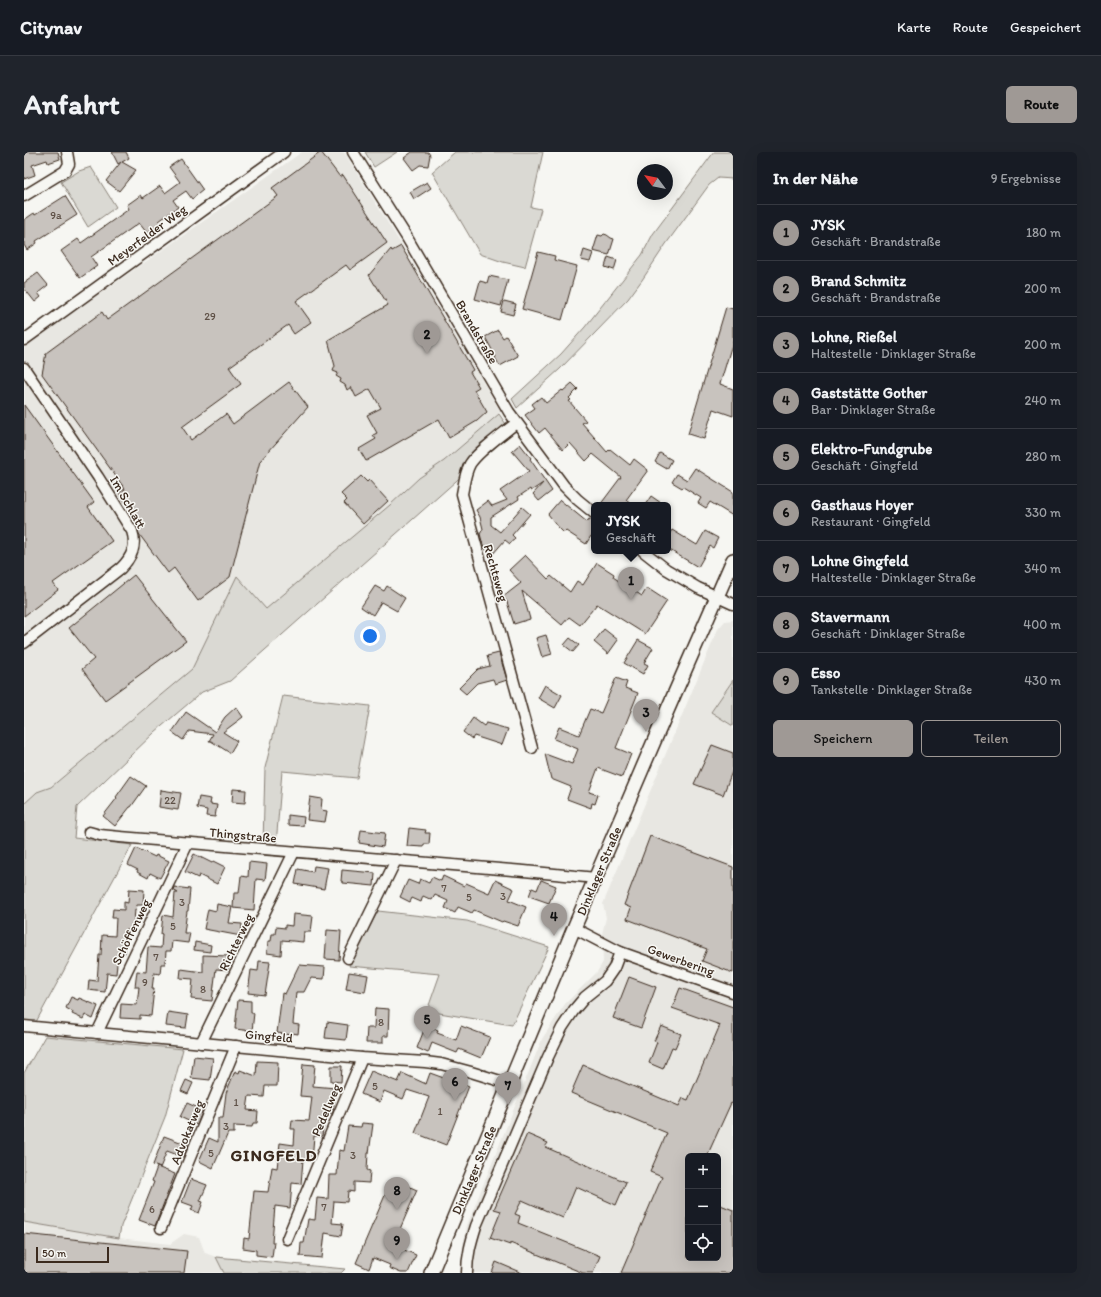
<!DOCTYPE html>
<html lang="de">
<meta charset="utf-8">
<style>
:root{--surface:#171b24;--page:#20242c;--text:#f1f3f6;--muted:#9ea1a6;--line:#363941;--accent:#9f9995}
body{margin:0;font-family:Itim,sans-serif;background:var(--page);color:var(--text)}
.controls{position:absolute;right:12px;bottom:12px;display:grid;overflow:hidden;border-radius:6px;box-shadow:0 4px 16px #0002}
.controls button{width:36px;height:36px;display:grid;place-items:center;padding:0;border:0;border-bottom:1px solid var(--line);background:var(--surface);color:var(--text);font:20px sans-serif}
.compass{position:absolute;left:613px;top:12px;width:36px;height:36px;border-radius:50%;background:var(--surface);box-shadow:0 4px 16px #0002;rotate:302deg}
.scale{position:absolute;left:12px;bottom:10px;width:73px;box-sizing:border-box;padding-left:4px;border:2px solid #3b2a1e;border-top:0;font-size:11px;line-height:14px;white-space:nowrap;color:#3b2a1e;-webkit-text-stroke:3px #f6f6f2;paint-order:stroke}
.you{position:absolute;left:346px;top:484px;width:14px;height:14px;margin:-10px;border:3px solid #fff;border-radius:50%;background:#1a73e8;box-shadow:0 0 0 6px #1a73e833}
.badge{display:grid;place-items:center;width:26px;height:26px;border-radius:50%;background:var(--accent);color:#111;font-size:13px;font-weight:700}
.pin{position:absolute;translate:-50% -33px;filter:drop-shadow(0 1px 2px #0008)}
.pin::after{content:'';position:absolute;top:21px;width:14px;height:12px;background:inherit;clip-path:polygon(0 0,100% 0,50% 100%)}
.popup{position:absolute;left:567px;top:350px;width:80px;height:52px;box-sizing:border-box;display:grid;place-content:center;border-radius:6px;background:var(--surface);filter:drop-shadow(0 1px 3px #0005);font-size:13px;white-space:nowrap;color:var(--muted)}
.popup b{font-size:15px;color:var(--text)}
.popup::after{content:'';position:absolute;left:50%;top:100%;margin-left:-8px;border:8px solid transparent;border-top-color:var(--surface)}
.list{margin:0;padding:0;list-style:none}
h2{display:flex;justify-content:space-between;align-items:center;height:52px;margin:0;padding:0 16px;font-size:17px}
h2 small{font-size:13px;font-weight:400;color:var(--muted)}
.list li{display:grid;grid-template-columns:26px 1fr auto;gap:12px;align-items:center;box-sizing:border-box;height:56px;padding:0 16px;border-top:1px solid var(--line)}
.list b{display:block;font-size:15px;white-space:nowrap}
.list p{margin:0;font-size:13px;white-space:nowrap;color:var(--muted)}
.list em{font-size:13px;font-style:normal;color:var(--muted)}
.actions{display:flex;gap:8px;padding:12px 16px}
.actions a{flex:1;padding:9px 0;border:1px solid var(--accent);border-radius:6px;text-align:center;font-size:14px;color:var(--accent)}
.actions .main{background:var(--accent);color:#111}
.icon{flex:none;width:22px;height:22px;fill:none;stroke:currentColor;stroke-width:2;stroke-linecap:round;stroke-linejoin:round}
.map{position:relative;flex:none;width:709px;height:1121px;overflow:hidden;border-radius:6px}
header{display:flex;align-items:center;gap:24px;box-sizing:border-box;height:56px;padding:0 20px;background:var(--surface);border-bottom:1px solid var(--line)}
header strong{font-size:19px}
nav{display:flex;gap:22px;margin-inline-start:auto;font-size:14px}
.intro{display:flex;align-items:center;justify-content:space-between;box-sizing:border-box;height:96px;padding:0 24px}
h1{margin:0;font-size:28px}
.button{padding:10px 18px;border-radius:6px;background:var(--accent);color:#111;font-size:14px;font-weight:700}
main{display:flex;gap:24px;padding:0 24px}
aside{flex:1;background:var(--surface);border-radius:6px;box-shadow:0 4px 16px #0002}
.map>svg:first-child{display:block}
</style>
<header>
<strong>Citynav</strong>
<nav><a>Karte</a><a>Route</a><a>Gespeichert</a></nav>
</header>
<div class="intro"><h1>Anfahrt</h1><a class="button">Route</a></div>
<main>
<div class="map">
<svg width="709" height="1121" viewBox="0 0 709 1121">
<rect width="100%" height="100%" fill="#f6f6f2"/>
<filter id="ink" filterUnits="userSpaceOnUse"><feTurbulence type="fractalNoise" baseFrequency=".025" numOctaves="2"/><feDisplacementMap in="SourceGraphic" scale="8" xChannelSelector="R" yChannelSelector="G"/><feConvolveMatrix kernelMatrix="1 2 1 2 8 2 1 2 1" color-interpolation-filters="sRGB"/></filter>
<g filter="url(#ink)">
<g fill="#e8e7e2" fill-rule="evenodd">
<polygon points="278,0 320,0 377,92 477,260 420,309 395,326 366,353 242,458 213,424 168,517 27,635 13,640 0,652 0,195"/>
<path d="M709,468V528L687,560L709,574V1121H437L439,1093L443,1073L518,887L541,852L573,820L579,810L578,782L582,766L579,752L694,477L701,469ZM664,1004H694V1106H664Z"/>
<polygon points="0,1070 95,1086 146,1092 160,1082 175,1085 181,1101 192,1105 200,1121 0,1121"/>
</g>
<g fill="#dad9d3" stroke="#8a8278">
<polygon points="341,0 373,0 350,15"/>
<polygon points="431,0 519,0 507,55 517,57 501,115 479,110 456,102 408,20"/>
<polygon points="690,0 709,0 709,27 694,26 685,33 642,92 618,128 604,147 536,217 493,256 488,247 537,202 561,175 618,103 629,82"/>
<polygon points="67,15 92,55 64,75 37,30 55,19"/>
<polygon points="475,262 488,281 432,329 206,529 178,540 131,580 53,655 50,686 108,693 12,870 0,869 0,652 13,640 27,635 168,517 213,424 242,457 366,353 395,326 420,309"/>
<polygon points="709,528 709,574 687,560"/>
<polygon points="259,544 346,554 333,626 258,619 252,693 239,692 241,616"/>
<polygon points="354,759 443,769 525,795 488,873 403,859 416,822 325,814"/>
<polygon points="21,884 159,897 141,965 97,1074 95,1086 0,1070 0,921"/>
<polygon points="192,1105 321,1117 317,1121 200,1121"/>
</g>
<g fill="#c8c3be" stroke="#3b2a1e">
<polygon points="0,0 34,0 36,7 24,11 23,8 8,13 11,23 0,27"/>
<polygon points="88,0 102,0 105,6 98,10 112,18 95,39 82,29 97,10 94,12"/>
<polygon points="297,0 316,25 319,23 363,91 326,118 322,113 272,149 287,170 270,182 264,173 205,215 217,232 158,275 167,288 202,262 209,272 265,230 284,255 236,309 206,425 174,449 150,416 144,421 115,382 111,372 115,369 95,341 101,337 18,222 22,201 78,160 83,168 254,44 248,36"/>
<polygon points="388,0 404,0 406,3 404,14 396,13 389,18 380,6"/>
<polygon points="157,7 179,38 168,47 162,39 149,48 154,55 135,69 137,71 123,81 115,71 67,105 73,114 56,126 37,99 54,87 57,91 105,57 103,53 117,43 119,46 136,34 141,41 156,30 145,15"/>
<polygon points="403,30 407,36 390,47 386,40"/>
<polygon points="41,44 53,63 12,89 13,91 3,98 0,93 0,68 10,61 11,63"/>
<polygon points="580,82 583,83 587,86 590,87 585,103 569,99 574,83 578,84"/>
<polygon points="377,94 449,218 446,220 455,235 450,238 463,260 453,269 425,286 415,267 342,309 335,297 352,287 349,283 353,281 343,263 357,256 346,237 332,245 327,235 323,238 321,233 316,230 317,227 312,224 314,221 309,219 311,214 304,188 364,153 352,133 351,133 345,123 367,97 368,99"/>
<polygon points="560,98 569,101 566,110 557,108"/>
<polygon points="514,100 531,104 530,108 553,114 538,168 498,157"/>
<polygon points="584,105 593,108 590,118 581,115"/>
<polygon points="14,121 24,133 14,141 17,145 11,150 0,136 0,131"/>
<polygon points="465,124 484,128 477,154 451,147 456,129 463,131"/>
<polygon points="480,149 492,152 489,163 477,160"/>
<polygon points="702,155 709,157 709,189 696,232 709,237 709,264 689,257 680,287 664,282"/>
<polygon points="474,178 479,186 482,184 494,204 476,214 471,206 472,205 461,185"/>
<polygon points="548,231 554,237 545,246 547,248 545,249 562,269 558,271 583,300 586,297 606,313 610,307 624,318 602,348 608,353 576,353 597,325 569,302 562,309 546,291 539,298 521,276 515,281 501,263 511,256 508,252 517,245 522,251 538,238 539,239"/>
<polygon points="0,253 70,350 64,355 88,389 29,431 34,438 0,464"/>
<polygon points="496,292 507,306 506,307 528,339 515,349 509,342 519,331 507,339 506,337 494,345 495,347 467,365 467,373 476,380 498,355 506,362 488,383 491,386 486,392 481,388 468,403 460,396 461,394 459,393 456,382 459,377 456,365 452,358 464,349 468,354 483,348 476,339 505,319 488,299"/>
<polygon points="636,301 648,308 643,317 631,310"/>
<polygon points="671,316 709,340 709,364 686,350 682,356 674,351 677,346 659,335 658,336 648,330 653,322 663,328"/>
<polygon points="337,324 343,330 345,328 364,349 339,372 320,351 323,348 317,342"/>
<polygon points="627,344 640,353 621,353"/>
<polygon points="536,348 563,370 565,367 570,370 570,385 567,384 562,392 542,379 540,381 535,376 524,362"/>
<polygon points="648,378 673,393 681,379 694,386 689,396 686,394 674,415 644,397 644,384"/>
<polygon points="501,403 524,427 527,424 546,440 553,429 559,433 573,411 590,422 589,425 618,444 623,436 643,449 621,482 573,452 556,473 545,465 538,473 498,439 506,467 490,472 483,450 479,445 497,431 485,418"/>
<polygon points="110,423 162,489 81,548 58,517 70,507 45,476"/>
<polygon points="351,434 360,439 363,434 381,446 373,459 357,450 349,463 337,455"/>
<polygon points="580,477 594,488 584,502 570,490"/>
<polygon points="522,483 528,502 518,505 512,486"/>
<polygon points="546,486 555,493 549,500 540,493"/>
<polygon points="614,488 629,496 620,511 624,513 619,522 600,511"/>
<polygon points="475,501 483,528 471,532 469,527 453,531 442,542 435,536 454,517 466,514 463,504"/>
<polygon points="592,526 603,530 601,536 614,541 592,596 607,602 598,625 574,616 565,640 574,643 571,652 568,651 567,656 543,647 547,635 527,627 521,602 548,612 554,597 530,587 535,575 555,583 566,557 577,561"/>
<polygon points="521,533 538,543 531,556 514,546"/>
<polygon points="212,555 219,565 199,580 213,589 206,601 187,589 185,589 189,582 165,579 159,588 148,580 162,560 191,580 201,565"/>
<polygon points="449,566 460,574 462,571 484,577 478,593 450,584 448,587 439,580"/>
<polygon points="688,593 709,601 709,617 699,643 670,632"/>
<polygon points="107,624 122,634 107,655 106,655 91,674 79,664 93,646 92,645"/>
<polygon points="209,637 222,638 221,651 208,650"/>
<polygon points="137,638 157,641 154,658 135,655"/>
<polygon points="175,645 187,647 186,652 193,653 191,665 182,664 183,658 173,656"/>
<polygon points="286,645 298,647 297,658 303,659 301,670 283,668"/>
<polygon points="264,663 280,665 279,674 264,673"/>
<polygon points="385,676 402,678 401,681 406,681 405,692 400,692 399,695 383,694"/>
<polygon points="337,678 361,681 359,695 335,691"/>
<polygon points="626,684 709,715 709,821 678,809 683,797 603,767 607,756 600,753"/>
<polygon points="112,696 131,705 132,703 145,709 136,726 126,721 124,726 113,720 114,718 104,713"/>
<polygon points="170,702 188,711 189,709 201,715 193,732 175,723 174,726 161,720"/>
<polygon points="225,710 243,712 241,728 232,727 230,758 209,756 210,741 215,741 217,724 224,725"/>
<polygon points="290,714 304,716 300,737 271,732 274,717 289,720"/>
<polygon points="318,718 351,721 350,734 319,731 319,730 317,729"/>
<polygon points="419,724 440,734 442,731 465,741 471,728 490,737 485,748 502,755 494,774 479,769 478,770 450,758 448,761 434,755 431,761 421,756 424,749 411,743 408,748 399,744 397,750 388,746 386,750 376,745 384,728 394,732 396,727 405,731 408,725 417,729"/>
<polygon points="517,728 532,734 525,751 505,744 508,736 513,738"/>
<polygon points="150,735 166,737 164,759 163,759 160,781 166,781 164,791 148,789 147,799 142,799 141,812 137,812 136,822 130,821 128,837 130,837 127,864 116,863 116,867 96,866 97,852 113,853 115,835 111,835 113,819 122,820 124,795 137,796 138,782 137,782 139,763 149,765 151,741 154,741 149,738"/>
<polygon points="105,737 120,738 119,753 113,753 112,758 111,758 109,779 102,778 101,801 94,801 92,822 83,821 81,840 64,838 65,828 73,829 75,803 77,803 78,783 91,784 92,766 88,766 89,757 100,758 100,750 104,751"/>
<polygon points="193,752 208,755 205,771 218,772 217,784 180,777 184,757 192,759"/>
<polygon points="269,762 289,764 287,780 280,780 279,790 258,788 257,803 243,801 244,789 247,789 248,782 251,782 252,775 261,776 261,773 268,774"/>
<polygon points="303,778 317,779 315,808 301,807"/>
<polygon points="171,790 187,793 186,800 170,798"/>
<polygon points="179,803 204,804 204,818 192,817 188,849 167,847 169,827 156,826 157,817 179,820"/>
<polygon points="235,809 246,810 241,843 224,841 227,818 234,819"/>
<polygon points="275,813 301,815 300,827 287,826 280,840 272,840 269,872 275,873 274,882 268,881 268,883 253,881 258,841 261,842"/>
<polygon points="325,820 344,823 341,840 322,837"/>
<polygon points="605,825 632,835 617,876 589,866"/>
<polygon points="656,836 709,855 709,952 707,951 683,1004 664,1004 664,1106 694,1106 694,1052 709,1058 709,1121 597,1121 638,1025 626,1020 643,981 547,941 559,913 655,954 659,946 664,948 696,873 648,856"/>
<polygon points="47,845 54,848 55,846 74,854 69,867 61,863 59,867 48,862 49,860 42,856"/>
<polygon points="214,848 227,849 227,861 230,861 228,879 211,877"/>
<polygon points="351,856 365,857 364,884 359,884 359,891 342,891 343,876 350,876"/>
<polygon points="144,860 164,863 162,876 142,874"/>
<polygon points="303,870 324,873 322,888 301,886"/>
<polygon points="402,873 414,878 413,881 432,888 437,874 466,885 457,906 435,897 433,901 408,891 404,901 393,896"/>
<polygon points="637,874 657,882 651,896 648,895 639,917 625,911 633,890 630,889"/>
<polygon points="170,904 189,906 186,928 167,926"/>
<polygon points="233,909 254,910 253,934 241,934 240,945 225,944 223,958 234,959 233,971 229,971 228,975 210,974 210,981 204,981 189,1016 175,1009 185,986 194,990 194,966 199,966 202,941 211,919 215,921 216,918 232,924"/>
<polygon points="279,912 291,913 289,934 312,936 309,960 308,962 301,962 298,984 290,984 288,1008 279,1008 277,1032 268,1031 266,1056 251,1054 248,1090 250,1090 248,1105 232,1103 232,1098 219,1096 220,1086 225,1087 230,1039 244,1040 248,1015 253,1016 256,991 270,993 271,977 267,977 268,968 285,969 288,945 276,944"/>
<polygon points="307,914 318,914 317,930 307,929"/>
<polygon points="347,919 374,930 378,921 402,932 406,921 428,929 429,927 445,934 422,993 391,981 405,945 383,938 379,947 360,939 356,950 337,942"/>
<polygon points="162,928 169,931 164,942 157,939"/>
<polygon points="163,951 179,958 173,973 156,965"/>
<polygon points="338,971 349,972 345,1001 344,1001 343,1018 346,1019 345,1031 330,1030 330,1040 324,1039 323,1050 310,1049 308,1071 319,1072 317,1084 301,1081 298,1106 276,1104 277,1091 280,1091 284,1067 291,1068 293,1046 304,1047 305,1023 313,1023 315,998 320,999 324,974 337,975"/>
<polygon points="503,982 524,991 521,995 602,1030 592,1053 552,1035 539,1066 498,1048 491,1062 496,1064 494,1071 576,1104 569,1121 559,1121 486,1091 486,1093 466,1086 477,1059 470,1057"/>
<polygon points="140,984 164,993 159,1005 143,999 136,1016 129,1013"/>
<polygon points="133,1015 151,1022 131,1074 115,1068 130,1030 128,1029"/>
<polygon points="167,1027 183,1033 176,1049 179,1050 175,1061 167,1058 169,1054 158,1050"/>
<polygon points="368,1027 393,1038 369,1093 392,1103 384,1121 377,1121 365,1116 366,1113 349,1106 345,1117 332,1111"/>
<polygon points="0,1082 163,1099 160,1121 0,1121"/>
<polygon points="472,1110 498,1121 468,1121"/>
</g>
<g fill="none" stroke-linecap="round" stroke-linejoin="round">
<defs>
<g id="minor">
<polyline points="329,0 382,84 485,260 540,334 554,348 570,361"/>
<polyline points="0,44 41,19 45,12 43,0"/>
<polyline points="0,188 260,0"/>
<path d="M0,216L74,325L108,379C113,394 108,405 97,416L0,491"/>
<path d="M492,271C479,282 455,298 446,312C441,321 440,332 438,342L508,596"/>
<polyline points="619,399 642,417 674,436 709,452"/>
<polyline points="65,680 76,683 96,685 500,719 572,726"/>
<polyline points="550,776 596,800"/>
<polyline points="324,806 372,708"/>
<polyline points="0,874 338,906 401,910 417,912 447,920 486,932"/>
<polyline points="73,881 164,691"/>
<polyline points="177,891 270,700"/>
<polyline points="137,1076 212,894"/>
<polyline points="263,1087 338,906"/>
<path d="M443,1121C443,1104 447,1090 452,1074L524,905L538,876L550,858L561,845L581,829L590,816L596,800L709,840"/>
</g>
<polyline id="major" points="407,1121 550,776 643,559 709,408"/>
</defs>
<use href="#minor" stroke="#3b2a1e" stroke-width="13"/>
<use href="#major" stroke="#3b2a1e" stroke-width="16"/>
<use href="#minor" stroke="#f6f6f2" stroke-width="10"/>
<use href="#major" stroke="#f6f6f2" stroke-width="13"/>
</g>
</g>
<g text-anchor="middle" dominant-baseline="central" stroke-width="3" stroke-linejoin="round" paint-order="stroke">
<g font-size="11" fill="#5e5046">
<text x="32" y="63">9a</text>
<text x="186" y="164">29</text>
<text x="146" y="648">22</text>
<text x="420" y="736">7</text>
<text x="479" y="744">3</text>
<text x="445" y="745">5</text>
<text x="158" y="750">3</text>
<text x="149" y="774">5</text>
<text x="132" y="805">7</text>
<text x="121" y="830">9</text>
<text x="179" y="837">8</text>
<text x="357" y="870">8</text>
<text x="351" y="934">5</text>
<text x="212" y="950">1</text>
<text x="416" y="959">1</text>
<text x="202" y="974">3</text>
<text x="187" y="1001">5</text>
<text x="329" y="1003">3</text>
<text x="300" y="1055">7</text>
<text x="128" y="1057">6</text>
</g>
<g font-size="13" fill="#3b2a1e" stroke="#f6f6f2">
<text transform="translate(123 83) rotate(-36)">Meyerfelder Weg</text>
<text transform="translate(453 180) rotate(60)">Brandstraße</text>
<text transform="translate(104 350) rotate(60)">Im Schlatt</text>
<text transform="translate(472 421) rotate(74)">Rechtsweg</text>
<text transform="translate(219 683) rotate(5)">Thingstraße</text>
<text transform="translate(575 719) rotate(-67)">Dinklager Straße</text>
<text transform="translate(107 780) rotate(-64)">Schöffenweg</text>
<text transform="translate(212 790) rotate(-64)">Richterweg</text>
<text transform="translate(657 808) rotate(20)">Gewerbering</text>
<text transform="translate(245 884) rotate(5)">Gingfeld</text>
<text transform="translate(302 958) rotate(-67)">Pedellweg</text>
<text transform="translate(163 980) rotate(-68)">Advokatweg</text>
<text transform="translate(450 1018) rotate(-67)">Dinklager Straße</text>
</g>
<g font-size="17" font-weight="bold" letter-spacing="1" fill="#3b2a1e" stroke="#f6f6f2">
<text x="250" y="1003">GINGFELD</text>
</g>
</g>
</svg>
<div class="controls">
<button>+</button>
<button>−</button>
<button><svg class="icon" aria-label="locate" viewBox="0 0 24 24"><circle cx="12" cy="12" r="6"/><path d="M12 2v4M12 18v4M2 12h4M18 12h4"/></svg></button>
</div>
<svg class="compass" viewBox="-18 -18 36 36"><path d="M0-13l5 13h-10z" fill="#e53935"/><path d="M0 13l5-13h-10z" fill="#9ea1a6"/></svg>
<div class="scale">50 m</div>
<div class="you"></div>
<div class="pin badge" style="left:607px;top:448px">1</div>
<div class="popup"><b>JYSK</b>Geschäft</div>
<div class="pin badge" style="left:403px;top:202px">2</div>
<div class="pin badge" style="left:622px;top:580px">3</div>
<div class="pin badge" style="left:530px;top:784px">4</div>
<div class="pin badge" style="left:403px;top:887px">5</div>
<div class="pin badge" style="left:431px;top:949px">6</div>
<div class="pin badge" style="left:484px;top:953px">7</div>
<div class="pin badge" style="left:373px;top:1058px">8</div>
<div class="pin badge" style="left:373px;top:1108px">9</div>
</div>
<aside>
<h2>In der Nähe<small>9 Ergebnisse</small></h2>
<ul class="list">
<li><span class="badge">1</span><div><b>JYSK</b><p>Geschäft · Brandstraße</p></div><em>180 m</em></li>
<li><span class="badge">2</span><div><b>Brand Schmitz</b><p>Geschäft · Brandstraße</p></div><em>200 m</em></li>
<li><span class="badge">3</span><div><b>Lohne, Rießel</b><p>Haltestelle · Dinklager Straße</p></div><em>200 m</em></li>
<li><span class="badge">4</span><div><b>Gaststätte Gother</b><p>Bar · Dinklager Straße</p></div><em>240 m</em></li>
<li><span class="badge">5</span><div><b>Elektro-Fundgrube</b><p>Geschäft · Gingfeld</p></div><em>280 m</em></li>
<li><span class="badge">6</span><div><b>Gasthaus Hoyer</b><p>Restaurant · Gingfeld</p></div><em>330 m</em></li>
<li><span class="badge">7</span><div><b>Lohne Gingfeld</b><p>Haltestelle · Dinklager Straße</p></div><em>340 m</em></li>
<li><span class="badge">8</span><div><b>Stavermann</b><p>Geschäft · Dinklager Straße</p></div><em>400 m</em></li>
<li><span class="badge">9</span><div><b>Esso</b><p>Tankstelle · Dinklager Straße</p></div><em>430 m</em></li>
</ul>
<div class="actions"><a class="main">Speichern</a><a>Teilen</a></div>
</aside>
</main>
